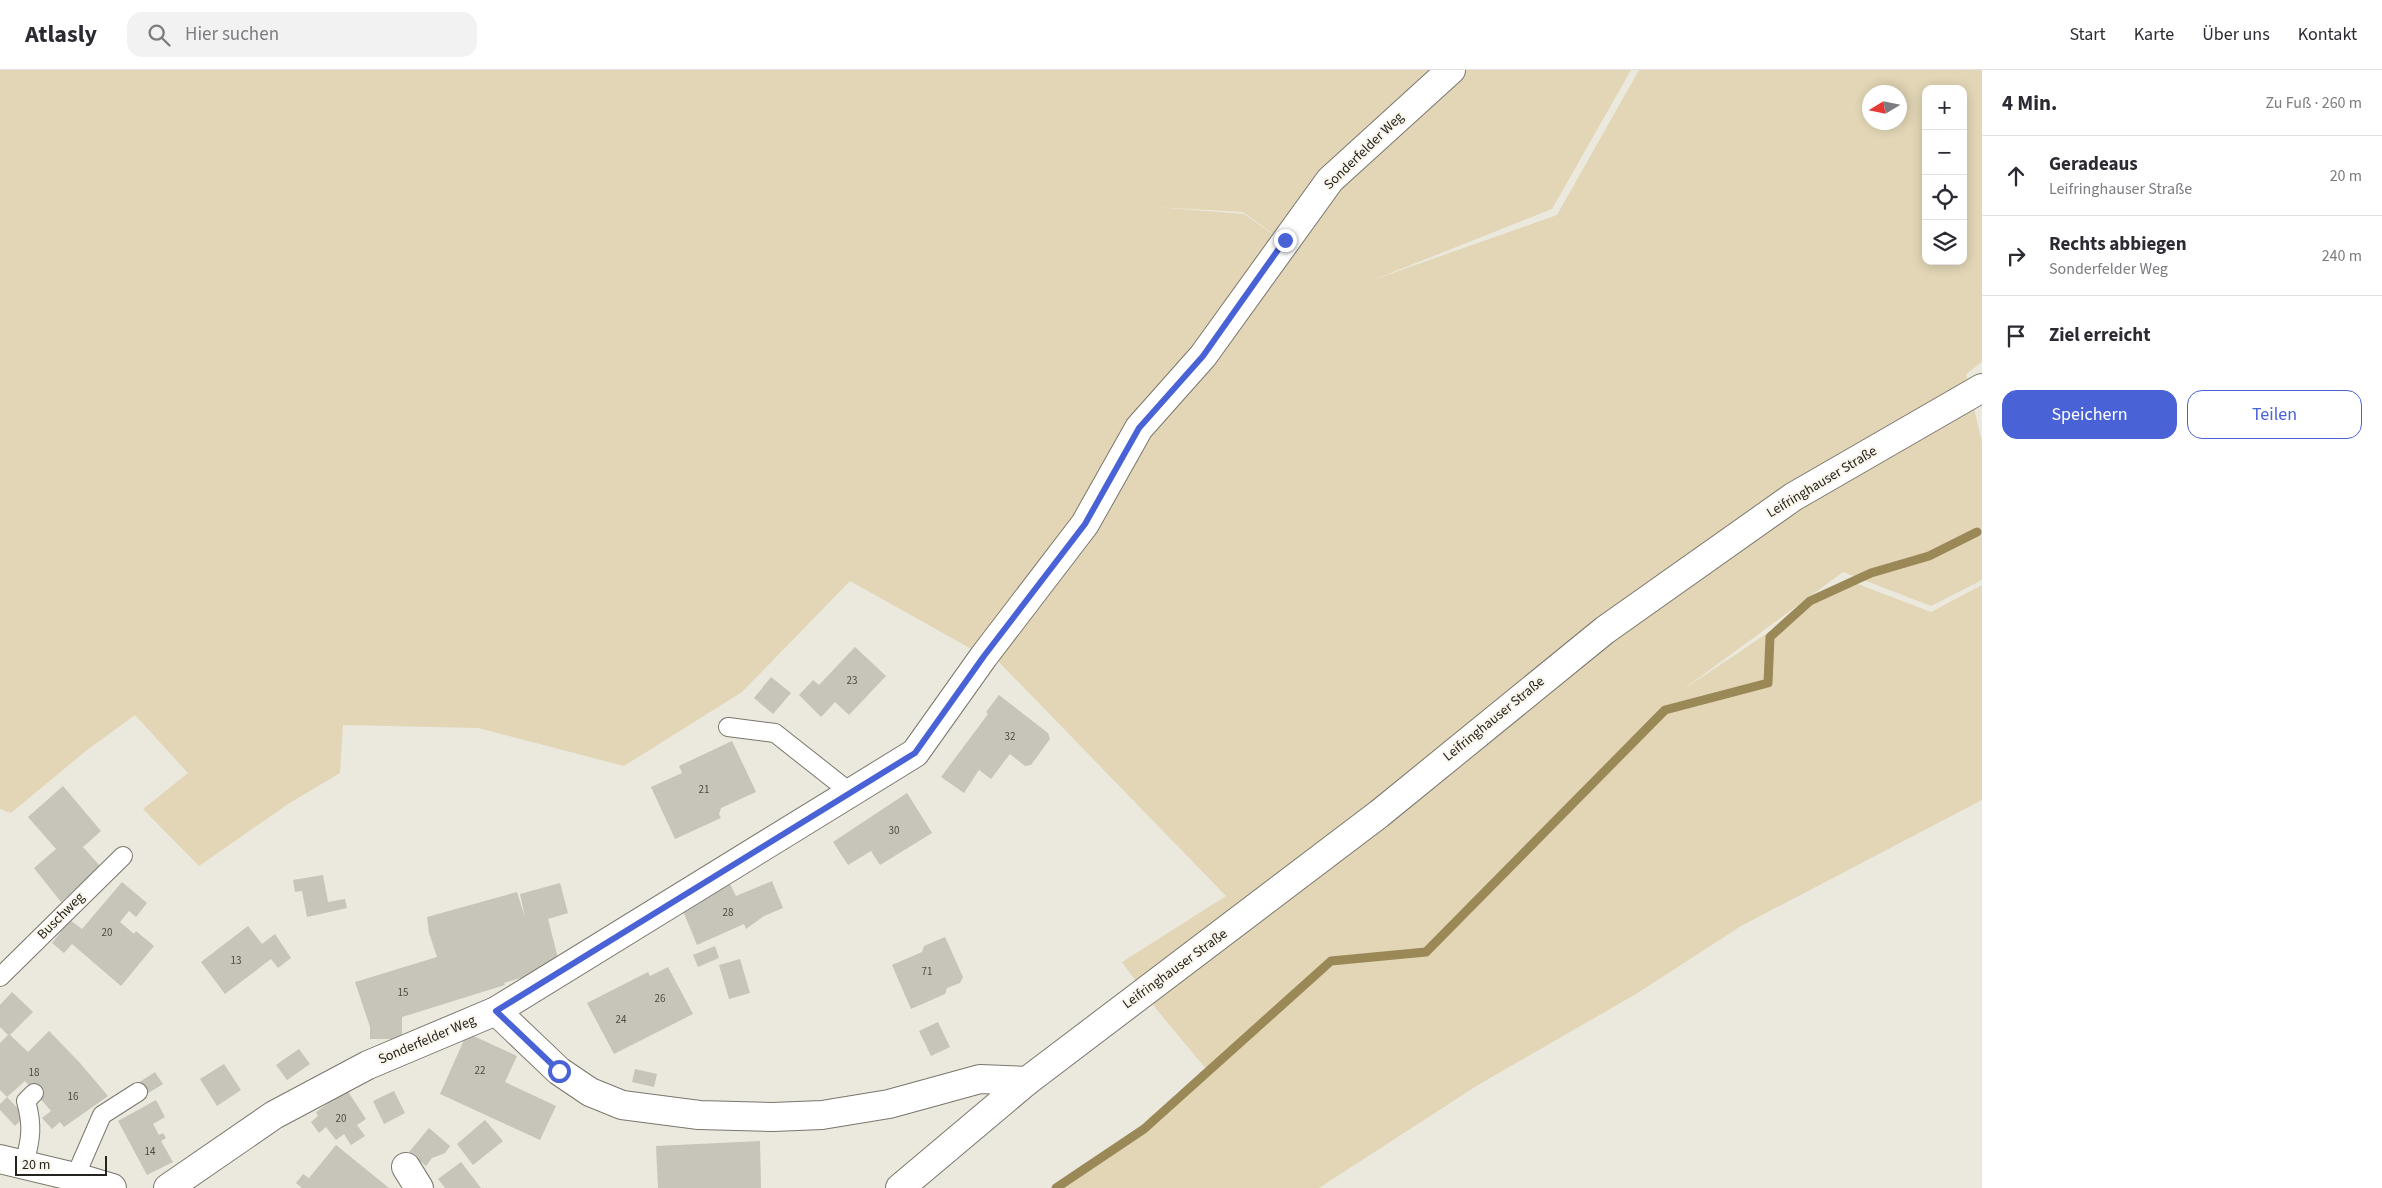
<!DOCTYPE html>
<html lang="de">
<meta charset="utf-8">
<style>
:root{--surface:#fff;--page:#f2f2f3;--text:#2b2b33;--muted:#7c7c81;--line:#e1e1e2;--accent:#4963d7}
body{margin:0;font-family:"Source Sans 3",sans-serif;background:var(--page);color:var(--text)}
.controls{position:absolute;right:15px;top:15px;display:grid;overflow:hidden;border-radius:10px;box-shadow:0 2px 12px #0003}
.controls button{width:45px;height:45px;display:grid;place-items:center;padding:0;border:0;border-bottom:1px solid var(--line);background:var(--surface);color:var(--text);font:25px sans-serif}
.compass{position:absolute;left:1862px;top:15px;width:45px;height:45px;border-radius:50%;background:var(--surface);box-shadow:0 2px 12px #0003;rotate:260deg}
.scale{position:absolute;left:15px;bottom:12px;width:92px;box-sizing:border-box;padding-left:5px;border:2px solid #25231f;border-top:0;font-size:14px;line-height:18px;white-space:nowrap;color:#25231f;-webkit-text-stroke:4px #f9f5eb;paint-order:stroke}
.stop{position:absolute;width:15px;height:15px;margin:-11px;border:4px solid #4963d7;border-radius:50%;background:#fff}
.stop.end{background:#4963d7;border-color:#fff;box-shadow:0 1px 5px #0008}
.list{margin:0;padding:0;list-style:none}
h2{display:flex;justify-content:space-between;align-items:center;height:65px;margin:0;padding:0 20px;font-size:21px}
h2 small{font-size:16px;font-weight:400;color:var(--muted)}
.list li{display:grid;grid-template-columns:32px 1fr auto;gap:15px;align-items:center;box-sizing:border-box;height:80px;padding:0 20px;border-top:1px solid var(--line)}
.list b{display:block;font-size:19px;white-space:nowrap}
.list p{margin:0;font-size:16px;white-space:nowrap;color:var(--muted)}
.list em{font-size:16px;font-style:normal;color:var(--muted)}
.actions{display:flex;gap:10px;padding:15px 20px}
.actions a{flex:1;padding:11px 0;border:1px solid var(--accent);border-radius:15px;text-align:center;font-size:18px;color:var(--accent)}
.actions .main{background:var(--accent);color:#fff}
.icon{flex:none;width:28px;height:28px;fill:none;stroke:currentColor;stroke-width:2;stroke-linecap:round;stroke-linejoin:round}
.map{position:relative;flex:none;width:1982px;height:1118px;overflow:hidden}
header{display:flex;align-items:center;gap:30px;box-sizing:border-box;height:70px;padding:0 25px;background:var(--surface);border-bottom:1px solid var(--line)}
header strong{font-size:24px}
nav{display:flex;gap:28px;margin-inline-start:auto;font-size:18px}
.search{width:350px;height:45px;background:var(--page);display:flex;align-items:center;gap:12px;box-sizing:border-box;padding:0 18px;border-radius:15px;color:var(--muted);font-size:19px}
main{display:flex}
aside{flex:1;background:var(--surface)}
.map>svg:first-child{display:block}
</style>
<header>
<strong>Atlasly</strong>
<div class="search"><svg class="icon" aria-label="search" viewBox="0 0 24 24"><circle cx="10" cy="10" r="6"/><path d="M15 15l6 6"/></svg>Hier suchen</div>
<nav><a>Start</a><a>Karte</a><a>Über uns</a><a>Kontakt</a></nav>
</header>
<main>
<div class="map">
<svg width="1982" height="1118" viewBox="0 0 1982 1118">
<rect width="100%" height="100%" fill="#ebe8dd"/>
<path fill="#e2d6b6" fill-rule="evenodd" d="M0,0H1631L1552,139L1373,210L1557,145L1639,0H1982V292L1966,304L1982,372V510L1931,536L1843,502L1681,621L1847,510L1931,542L1982,515V730L1741,856L1636,924L1478,1015L1319,1118H1056L1144,1059L1207,1000L1157,940L1122,892L1226,826L996,589L975,581L850,511L742,622L624,696L478,658L343,655L340,703L288,734L199,796L143,739L188,703L135,645L87,680L11,743L0,739ZM1926,19H1963V191H1926ZM1870,22H1900V52H1870ZM1156,137L1243,142L1310,190L1244,144Z"/>
<g fill="none" stroke-linecap="round" stroke-linejoin="round">
<polyline stroke="#9a8857" stroke-width="9" points="1056,1118 1144,1059 1331,891 1426,882 1665,640 1768,613 1770,567 1810,531 1871,503 1929,486 1977,462"/>
</g>
<g fill="#c7c4ba">
<polygon points="855,577 886,606 849,645 835,632 821,647 799,625 813,610 819,615"/>
<polygon points="771,607 791,623 773,644 754,628"/>
<polygon points="999,625 1048,663 1050,669 1031,695 1025,696 1010,684 991,709 979,700 964,723 941,707 988,644 986,642"/>
<polygon points="732,671 756,722 721,738 719,744 721,748 675,769 651,717 682,703 679,696"/>
<polygon points="63,716 101,761 83,777 100,796 61,832 34,798 56,779 28,747"/>
<polygon points="907,723 932,763 880,795 871,781 848,795 833,772"/>
<polygon points="323,805 328,832 345,829 347,838 307,847 302,821 295,822 293,810"/>
<polygon points="772,811 783,838 764,846 746,859 744,854 697,875 681,836 730,814 736,826"/>
<polygon points="122,812 147,833 136,847 129,841 120,852 134,864 136,861 154,876 121,916 72,874 64,883 52,873 70,850 82,859"/>
<polygon points="560,813 568,843 548,849 559,892 539,902 504,913 505,915 402,947 402,969 370,969 370,957 355,912 437,887 429,863 427,847 517,822 525,848 520,824"/>
<polygon points="248,856 262,874 275,864 291,888 278,898 271,889 225,924 201,892"/>
<polygon points="945,867 963,907 960,913 947,918 945,924 911,939 892,895 922,882 924,876"/>
<polygon points="715,876 719,888 698,897 693,885"/>
<polygon points="740,889 750,923 729,929 719,895"/>
<polygon points="668,897 693,944 614,984 587,933 648,902 650,906"/>
<polygon points="12,922 33,942 10,965 28,982 49,961 80,993 108,1026 64,1057 60,1052 52,1059 42,1048 51,1041 25,1011 7,1027 0,1020 0,973 8,965 0,957 0,935"/>
<polygon points="938,952 950,977 931,986 919,961"/>
<polygon points="467,963 517,986 505,1012 556,1036 540,1070 440,1024"/>
<polygon points="299,979 310,994 287,1010 276,995"/>
<polygon points="224,994 241,1020 217,1036 200,1009"/>
<polygon points="635,999 657,1004 654,1017 632,1012"/>
<polygon points="155,1002 163,1014 142,1027 135,1015"/>
<polygon points="347,1020 366,1049 357,1055 365,1066 351,1075 344,1064 336,1070 326,1057 319,1063 311,1052 318,1046 316,1042"/>
<polygon points="394,1021 405,1043 384,1054 373,1031"/>
<polygon points="7,1027 25,1046 15,1056 0,1040 0,1034"/>
<polygon points="156,1030 165,1047 153,1054 159,1065 163,1063 166,1068 161,1071 173,1092 147,1105 118,1051"/>
<polygon points="485,1050 503,1071 473,1095 457,1074"/>
<polygon points="429,1058 450,1076 445,1083 432,1088 426,1096 409,1082"/>
<polygon points="760,1071 761,1118 658,1118 656,1076"/>
<polygon points="336,1075 389,1118 302,1118 296,1113 303,1104 309,1108"/>
<polygon points="461,1092 481,1118 445,1118 438,1109"/>
</g>
<g fill="none" stroke-linecap="round" stroke-linejoin="round">
<defs>
<g id="lane">
<polyline points="728,657 775,663 851,723"/>
<polyline points="0,907 123,786"/>
<path d="M24,1094C31,1069 33,1056 26,1031L34,1023"/>
<polyline points="75,1107 102,1045 138,1022"/>
</g>
<g id="street">
<polyline points="496,941 559,1001 590,1022 622,1035 699,1045 773,1047 822,1045 889,1034 980,1009 1027,1011"/>
<polyline points="0,1089 75,1107 112,1118"/>
<polyline points="406,1097 419,1118"/>
<polyline points="168,1118 274,1045 368,995 496,941 915,683 984,586 1085,454 1139,358 1203,286 1330,110 1451,0"/>
<polyline points="900,1118 1027,1011 1379,744 1605,560 1793,427 1982,318"/>
</g>
</defs>
<use href="#lane" stroke="#7a766d" stroke-width="20"/>
<use href="#street" stroke="#7a766d" stroke-width="30"/>
<use href="#lane" stroke="#fff" stroke-width="18"/>
<use href="#street" stroke="#fff" stroke-width="28"/>
</g>
<g fill="none" stroke-linecap="round" stroke-linejoin="round">
<polyline stroke="#4963d7" stroke-width="6" points="559,1001 496,941 915,683 984,586 1085,454 1139,358 1203,286 1285,170"/>
</g>
<g text-anchor="middle" dominant-baseline="central" stroke-width="4" stroke-linejoin="round" paint-order="stroke">
<g font-size="11" fill="#4e4b46">
<text x="852" y="610">23</text>
<text x="1010" y="666">32</text>
<text x="704" y="719">21</text>
<text x="894" y="760">30</text>
<text x="728" y="842">28</text>
<text x="107" y="862">20</text>
<text x="236" y="890">13</text>
<text x="927" y="901">71</text>
<text x="403" y="922">15</text>
<text x="660" y="928">26</text>
<text x="621" y="949">24</text>
<text x="480" y="1000">22</text>
<text x="34" y="1002">18</text>
<text x="73" y="1026">16</text>
<text x="341" y="1048">20</text>
<text x="150" y="1081">14</text>
</g>
<g font-size="14" fill="#25231f" stroke="#f9f5eb">
<text transform="translate(1364 81) rotate(-44)">Sonderfelder Weg</text>
<text transform="translate(1822 412) rotate(-31)">Leifringhauser Straße</text>
<text transform="translate(1494 649) rotate(-39)">Leifringhauser Straße</text>
<text transform="translate(61 846) rotate(-45)">Buschweg</text>
<text transform="translate(1175 899) rotate(-36)">Leifringhauser Straße</text>
<text transform="translate(427 970) rotate(-23)">Sonderfelder Weg</text>
</g>
</g>
</svg>
<div class="controls">
<button>+</button>
<button>−</button>
<button><svg class="icon" aria-label="locate" viewBox="0 0 24 24"><circle cx="12" cy="12" r="6"/><path d="M12 2v4M12 18v4M2 12h4M18 12h4"/></svg></button>
<button><svg class="icon" aria-label="layers" viewBox="0 0 24 24"><path d="M12 4l9 5-9 5-9-5zM3 14l9 5 9-5"/></svg></button>
</div>
<svg class="compass" viewBox="-18 -18 36 36"><path d="M0-13l5 13h-10z" fill="#e53935"/><path d="M0 13l5-13h-10z" fill="#7c7c81"/></svg>
<div class="scale">20 m</div>
<div class="stop" style="left:559px;top:1001px"></div>
<div class="stop end" style="left:1285px;top:170px"></div>
</div>
<aside>
<h2>4 Min.<small>Zu Fuß · 260 m</small></h2>
<ul class="list">
<li><svg class="icon" aria-label="ahead" viewBox="0 0 24 24"><path d="M12 20V5M6 11l6-6 6 6"/></svg><div><b>Geradeaus</b><p>Leifringhauser Straße</p></div><em>20 m</em></li>
<li><svg class="icon" aria-label="right" viewBox="0 0 24 24"><path d="M7 20v-9h11M14 6l5 5-5 5"/></svg><div><b>Rechts abbiegen</b><p>Sonderfelder Weg</p></div><em>240 m</em></li>
<li><svg class="icon" aria-label="arrive" viewBox="0 0 24 24"><path d="M6 21V4h12l-3 4 3 4H6"/></svg><div><b>Ziel erreicht</b></div></li>
</ul>
<div class="actions"><a class="main">Speichern</a><a>Teilen</a></div>
</aside>
</main>
